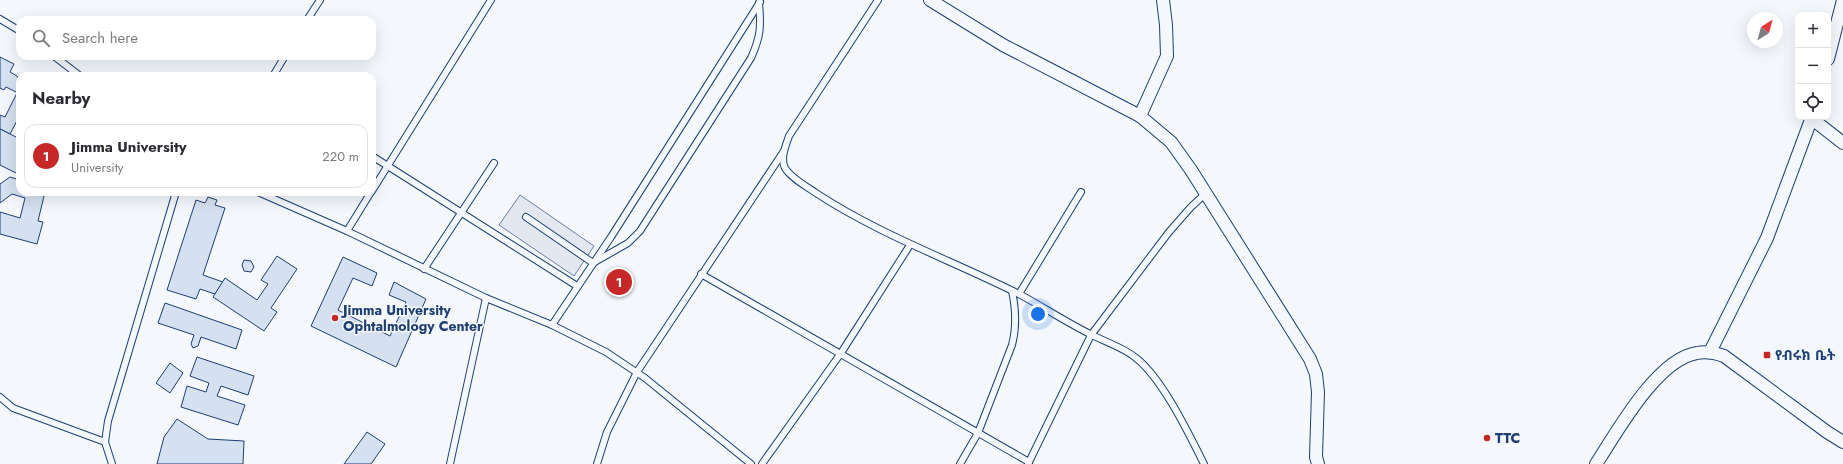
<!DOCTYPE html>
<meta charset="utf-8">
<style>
:root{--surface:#fff;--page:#f7f7f7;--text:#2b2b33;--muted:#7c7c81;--line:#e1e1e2;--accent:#c62828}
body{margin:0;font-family:Jost,"Noto Sans Ethiopic",sans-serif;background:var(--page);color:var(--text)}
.controls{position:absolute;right:12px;top:12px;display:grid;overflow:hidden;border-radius:8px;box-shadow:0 4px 16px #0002}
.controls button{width:36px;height:36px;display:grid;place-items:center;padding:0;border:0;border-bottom:1px solid var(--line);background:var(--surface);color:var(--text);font:20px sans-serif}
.compass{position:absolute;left:1747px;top:12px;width:36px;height:36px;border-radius:50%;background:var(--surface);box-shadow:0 4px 16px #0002;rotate:36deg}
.you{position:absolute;left:1038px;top:314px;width:14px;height:14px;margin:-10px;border:3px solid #fff;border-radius:50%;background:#1a73e8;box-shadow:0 0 0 6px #1a73e833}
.badge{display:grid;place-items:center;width:26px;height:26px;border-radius:50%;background:var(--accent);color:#fff;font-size:13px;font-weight:700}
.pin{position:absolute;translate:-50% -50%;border:2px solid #fff;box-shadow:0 1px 4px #0006}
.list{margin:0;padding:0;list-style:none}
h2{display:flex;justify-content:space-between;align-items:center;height:52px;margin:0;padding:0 16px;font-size:17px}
h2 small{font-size:13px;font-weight:400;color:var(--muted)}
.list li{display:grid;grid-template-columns:26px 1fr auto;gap:12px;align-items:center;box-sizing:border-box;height:64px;margin:0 8px 8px;padding:0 8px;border:1px solid var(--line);border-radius:12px}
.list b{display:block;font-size:15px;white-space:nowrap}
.list p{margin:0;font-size:13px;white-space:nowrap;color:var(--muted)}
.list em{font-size:13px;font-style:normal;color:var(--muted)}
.icon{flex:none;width:22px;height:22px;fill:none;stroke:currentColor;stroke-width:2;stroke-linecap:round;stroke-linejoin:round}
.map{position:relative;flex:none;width:1843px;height:464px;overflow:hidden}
.search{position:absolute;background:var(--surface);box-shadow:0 4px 16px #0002;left:16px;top:16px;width:360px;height:44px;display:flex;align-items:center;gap:10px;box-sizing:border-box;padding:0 14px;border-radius:12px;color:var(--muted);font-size:15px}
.panel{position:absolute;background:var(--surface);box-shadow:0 4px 16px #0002;left:16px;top:72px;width:360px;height:124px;border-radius:12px}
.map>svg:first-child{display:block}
</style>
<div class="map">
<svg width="1843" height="464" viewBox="0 0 1843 464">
<rect width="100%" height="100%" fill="#f4f7fb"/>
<polygon fill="#e3e8f0" stroke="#687fa3" points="520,195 594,246 574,276 499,225"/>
<g fill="#d5e0f0" stroke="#1d3f73">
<polygon points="0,57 14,64 10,72 17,76 20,81 20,94 6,87 4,90 0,88"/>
<polygon points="17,93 20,94 20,115 10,134 0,129 0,115 5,117"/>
<polygon points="0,129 20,139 20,175 0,165"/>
<polygon points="10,177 20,180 20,192 45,192 38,221 43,222 37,244 0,234 0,212 20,218 25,198 12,194 0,203 0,184"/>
<polygon points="208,197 217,200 215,205 225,208 203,275 223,282 215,294 200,289 196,299 167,290 196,200 205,203"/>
<polygon points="277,256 297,269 271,308 277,312 264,331 213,297 225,278 257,300 268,284 261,280"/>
<polygon points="343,257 377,273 372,286 353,278 338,310 390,336 406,302 389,295 394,282 426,299 396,367 311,326"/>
<polygon points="244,260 251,261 254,267 251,272 244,271 242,265"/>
<polygon points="165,303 242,330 236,349 201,337 198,346 193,348 191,344 194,335 158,323"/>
<polygon points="197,357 254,376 248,395 221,386 217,396 245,405 238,425 181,407 187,386 206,392 209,383 190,376"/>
<polygon points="170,363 183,373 170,393 156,383"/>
<polygon points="177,419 208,439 244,441 243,464 157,464 164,437"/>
<polygon points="367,432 385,444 371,464 344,464"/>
</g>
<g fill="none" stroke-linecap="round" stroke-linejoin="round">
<defs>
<g id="lane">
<path d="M878,0L789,136C786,145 780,158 785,168C791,178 806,186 816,193C880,235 951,260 1019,294C1043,307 1066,322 1090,334C1105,342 1123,347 1136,358C1162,378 1189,434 1204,464"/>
<polyline points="0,19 20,31"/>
<polyline points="307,20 320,0"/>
<polyline points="54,56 80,76"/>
<polyline points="273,76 285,56"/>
<polyline points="372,156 577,286"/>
<polyline points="372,191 491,0"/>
<polyline points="258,192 347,231 486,298 552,325 606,352 645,378 751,464"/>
<path d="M526,217L593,263L628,243L640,231L751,58C761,36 761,26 759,3"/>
<polyline points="347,231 371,192"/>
<polyline points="424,269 494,163"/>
<polyline points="701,274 1029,462"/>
<polyline points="1019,294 1081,192"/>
<polyline points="552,325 611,237 760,2"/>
<polyline points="0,397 13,408 105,442"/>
<polyline points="112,464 105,442 108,421 176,192"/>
<polyline points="450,464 486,298"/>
<polyline points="597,464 607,432 637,372 784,151"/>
<polyline points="762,464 841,353 910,245"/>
<path d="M960,464L978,433L1012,345C1017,326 1016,310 1012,291"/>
<polyline points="1028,464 1091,335 1169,232 1191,207 1205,194"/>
</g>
<g id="street">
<polyline points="930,0 1003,45 1140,116 1171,142 1191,170 1310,359 1316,374 1318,392 1316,457 1318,464"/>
<polyline points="1828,59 1843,0"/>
<polyline points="1140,116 1167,56 1166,25 1163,0"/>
<polyline points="1811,118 1843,143"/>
<polyline points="1710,352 1767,238 1812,117"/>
<path d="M1596,464C1617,432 1657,359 1697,353C1707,351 1715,353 1724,356L1827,432L1843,442"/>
</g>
</defs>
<use href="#lane" stroke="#1d3f73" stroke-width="8"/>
<use href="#street" stroke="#1d3f73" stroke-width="14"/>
<use href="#lane" stroke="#f4f7fb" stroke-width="6"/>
<use href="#street" stroke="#f4f7fb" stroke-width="12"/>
</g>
<g fill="#c62828" stroke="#f4f7fb" stroke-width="1.5">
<circle cx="335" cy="318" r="4"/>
<rect x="1763" y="351" width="8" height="8" rx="2"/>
<circle cx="1487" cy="438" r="4"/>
</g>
<g text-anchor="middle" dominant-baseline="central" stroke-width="3" stroke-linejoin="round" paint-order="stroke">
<g font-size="14" font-weight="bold" fill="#1d3f73" stroke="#f4f7fb" text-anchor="start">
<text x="343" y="310">Jimma University<tspan x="343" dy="16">Ophtalmology Center</tspan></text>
<text x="1775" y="355">የብሩክ ቤት</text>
<text x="1495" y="438">TTC</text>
</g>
</g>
</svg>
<div class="controls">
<button>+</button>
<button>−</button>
<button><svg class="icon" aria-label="locate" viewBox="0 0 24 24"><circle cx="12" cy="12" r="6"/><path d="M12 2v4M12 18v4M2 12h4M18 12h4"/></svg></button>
</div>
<svg class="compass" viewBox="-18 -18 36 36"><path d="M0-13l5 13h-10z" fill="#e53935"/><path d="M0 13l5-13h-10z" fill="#7c7c81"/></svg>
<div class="you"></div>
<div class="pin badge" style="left:619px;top:282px">1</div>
<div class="search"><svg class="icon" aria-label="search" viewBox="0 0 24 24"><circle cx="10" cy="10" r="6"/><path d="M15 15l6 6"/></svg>Search here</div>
<section class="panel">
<h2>Nearby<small></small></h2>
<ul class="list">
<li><span class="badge">1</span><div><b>Jimma University</b><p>University</p></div><em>220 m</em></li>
</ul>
</section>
</div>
